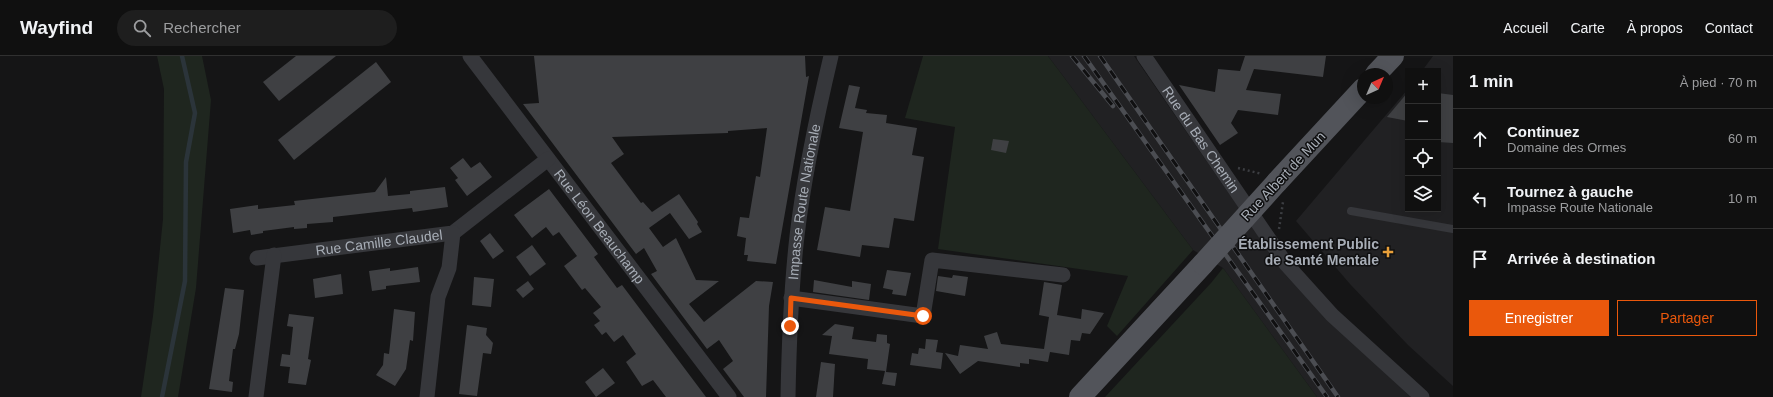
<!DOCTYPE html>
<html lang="fr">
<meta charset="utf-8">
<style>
:root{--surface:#101010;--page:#1e1e1e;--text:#f1f3f6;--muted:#9c9d9f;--line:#303030;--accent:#ea580c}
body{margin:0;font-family:Helvetica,sans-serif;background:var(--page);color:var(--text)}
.controls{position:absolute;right:12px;top:12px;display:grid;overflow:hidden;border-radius:0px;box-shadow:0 4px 16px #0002}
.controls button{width:36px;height:36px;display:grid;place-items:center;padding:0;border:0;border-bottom:1px solid var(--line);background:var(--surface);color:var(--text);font:20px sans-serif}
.compass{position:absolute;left:1357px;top:12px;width:36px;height:36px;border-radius:50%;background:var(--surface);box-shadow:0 4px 16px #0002;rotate:44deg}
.stop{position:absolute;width:12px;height:12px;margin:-9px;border:3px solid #ea580c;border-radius:50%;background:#fff}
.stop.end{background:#ea580c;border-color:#fff;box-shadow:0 1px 4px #0008}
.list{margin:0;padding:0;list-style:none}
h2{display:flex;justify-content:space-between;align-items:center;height:52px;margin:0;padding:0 16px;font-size:17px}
h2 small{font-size:13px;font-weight:400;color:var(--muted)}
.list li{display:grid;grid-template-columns:26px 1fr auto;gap:12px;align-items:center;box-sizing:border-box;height:60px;padding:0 16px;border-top:1px solid var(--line)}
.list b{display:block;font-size:15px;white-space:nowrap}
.list p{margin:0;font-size:13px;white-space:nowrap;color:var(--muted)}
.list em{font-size:13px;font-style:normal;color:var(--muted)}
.actions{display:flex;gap:8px;padding:12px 16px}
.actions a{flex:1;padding:9px 0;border:1px solid var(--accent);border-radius:0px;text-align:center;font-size:14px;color:var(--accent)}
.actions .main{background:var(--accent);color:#fff}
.icon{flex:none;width:22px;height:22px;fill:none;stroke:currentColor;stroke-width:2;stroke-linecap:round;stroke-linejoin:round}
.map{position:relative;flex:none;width:1453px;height:341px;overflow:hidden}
header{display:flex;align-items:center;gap:24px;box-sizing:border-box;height:56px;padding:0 20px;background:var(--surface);border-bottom:1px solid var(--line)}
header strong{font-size:19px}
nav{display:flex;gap:22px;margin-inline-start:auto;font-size:14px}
.search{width:280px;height:36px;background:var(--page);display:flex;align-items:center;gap:10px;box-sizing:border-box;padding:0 14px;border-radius:22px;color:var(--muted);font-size:15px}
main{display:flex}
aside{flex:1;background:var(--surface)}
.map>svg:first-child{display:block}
</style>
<header>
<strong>Wayfind</strong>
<div class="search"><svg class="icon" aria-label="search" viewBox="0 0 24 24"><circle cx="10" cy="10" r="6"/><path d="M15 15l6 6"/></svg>Rechercher</div>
<nav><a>Accueil</a><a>Carte</a><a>À propos</a><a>Contact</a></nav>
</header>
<main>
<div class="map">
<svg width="1453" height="341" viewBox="0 0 1453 341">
<rect width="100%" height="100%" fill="#151516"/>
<g fill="#212123">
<polygon points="1048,0 1134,0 1268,194 1344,279 1411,341 1317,341 1223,212 1193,194"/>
<polygon points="1433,0 1453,0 1453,330 1408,289 1350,228 1296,165 1408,33 1408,153 1438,153 1438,15 1422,15"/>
</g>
<g fill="#1f261f">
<polygon points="157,0 202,0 211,44 196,232 178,341 141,341 153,260 163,163 164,33"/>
<polygon points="923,0 1048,0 1193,194 1117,280 1107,270 1128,220 938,193 955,71 905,62"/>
<polygon points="1223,212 1317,341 1105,341 1211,227"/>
</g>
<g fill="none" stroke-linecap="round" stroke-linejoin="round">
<polyline stroke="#2b343a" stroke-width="4.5" points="162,341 185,225 186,106 195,57 182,0"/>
</g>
<g fill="#3f4043">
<polygon points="296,0 336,0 279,45 263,26"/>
<polygon points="534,0 805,0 806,21 809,20 776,208 747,205 748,199 744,199 746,182 737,180 740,161 749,162 756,120 760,121 767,72 728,75 728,77 612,81 624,98 611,107 641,147 643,146 652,156 679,138 698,166 697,168 702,176 689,183 670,157 649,172 663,191 676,182 696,224 719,225 689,248 704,266 756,225 773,226 769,250 766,341 744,341 723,313 733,305 719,284 707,293 651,218 657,215 644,192 636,198 523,48 539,47"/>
<polygon points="1245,0 1326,0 1323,21 1254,13 1246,34 1281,38 1278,59 1238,54 1231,67 1238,77 1220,89 1179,29 1215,36 1218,13 1240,15"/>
<polygon points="376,6 391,26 294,104 278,84"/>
<polygon points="849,29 860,31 855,52 867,54 866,57 887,59 886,67 917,72 912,99 924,101 914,165 894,162 889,192 862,189 860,201 817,194 825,151 850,155 863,76 839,72"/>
<polygon points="1408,36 1408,65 1387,61"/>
<polygon points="1438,37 1453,39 1453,87 1438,86"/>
<polygon points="993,83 1009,85 1006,97 991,94"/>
<polygon points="463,102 471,112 480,106 492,121 467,140 455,124 458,122 450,112"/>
<polygon points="386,121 388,140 410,138 410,135 445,131 448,151 413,156 412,152 333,161 333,166 307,168 307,172 294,173 294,171 263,175 263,177 251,179 250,174 233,177 230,153 258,149 258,153 295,149 294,145 375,136"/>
<polygon points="549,133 598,198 594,201 617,232 622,229 706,341 666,341 653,324 642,330 626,306 636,298 623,279 614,286 606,276 602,279 594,269 600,265 593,257 601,251 585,232 582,234 564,210 577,200 559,176 553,180 546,171 532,182 514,159"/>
<polygon points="490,177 504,195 493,203 480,185"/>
<polygon points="532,189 546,208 530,220 516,201"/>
<polygon points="418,211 420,226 386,230 386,233 372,235 369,215 390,212 390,215"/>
<polygon points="887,214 911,217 906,240 892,238 893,234 883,232"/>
<polygon points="341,218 343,238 315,242 313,223"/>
<polygon points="953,219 968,221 965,240 936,235 938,220 952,222"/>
<polygon points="474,221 494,223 491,251 472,249"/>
<polygon points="814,224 852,231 852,225 871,228 869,244 813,236"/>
<polygon points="528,225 534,233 523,242 516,234"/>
<polygon points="1044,226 1062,229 1057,259 1081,263 1082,253 1104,257 1090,278 1082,277 1080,285 1071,284 1069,299 1050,296 1048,306 1029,303 1029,308 1020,307 1020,311 978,305 960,318 945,297 958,300 960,289 988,293 984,280 997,276 1001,288 1044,293 1049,261 1039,259"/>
<polygon points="225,232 244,234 239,278 235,293 233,293 229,325 233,326 232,336 209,333"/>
<polygon points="394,253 415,256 413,285 410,284 406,313 395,330 376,319 383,309 384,297 389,298"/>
<polygon points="289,258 314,261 308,303 311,304 306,329 288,327 290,311 280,310 282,298 290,299 293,271 287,270"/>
<polygon points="835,268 854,271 852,283 876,286 877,278 887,279 887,287 890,288 886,316 897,317 895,330 882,328 885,315 867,313 868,303 829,298 832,280 822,279"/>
<polygon points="467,269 487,272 486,279 493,287 491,298 483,297 477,340 459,338"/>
<polygon points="926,283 938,284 936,296 943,297 941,313 910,309 912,297 918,298 919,292 925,293"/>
<polygon points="821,306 835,308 833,341 816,341"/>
<polygon points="603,312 615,327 596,341 585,326"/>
</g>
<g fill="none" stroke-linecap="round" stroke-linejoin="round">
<g stroke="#3c3e42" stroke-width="2.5" stroke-dasharray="2 3" stroke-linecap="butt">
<polyline points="1238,112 1262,118"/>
<polyline points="1279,173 1283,146"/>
</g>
<polyline stroke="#36373b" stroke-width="8" points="1351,155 1453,173"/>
<g stroke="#36373b" stroke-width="15">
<path id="s1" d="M470,0L729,341"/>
<path id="s2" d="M1144,0L1286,208L1332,259L1422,341"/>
<path id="s3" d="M257,202L453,177L548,103"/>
<polyline points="791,242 923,260 932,204 1063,219"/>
<polyline points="256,341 274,199"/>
<polyline points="427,341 438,241 449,212 453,177"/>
<path id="s4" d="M788,341C789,287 791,233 797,180C804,119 817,59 831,0"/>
</g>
<g stroke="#52545a" stroke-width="22">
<polyline points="1376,18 1393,0"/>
<polyline points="1277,126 1363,33"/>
<polyline points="1080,341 1203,208"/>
</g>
<defs>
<g id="rail">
<polyline points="1072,0 1113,50"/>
<polyline points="1084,0 1327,341"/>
<polyline points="1100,0 1338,341"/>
</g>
</defs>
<use href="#rail" stroke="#4b4d52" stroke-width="4.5"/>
<use href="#rail" stroke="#101011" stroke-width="3" stroke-dasharray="9" stroke-linecap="butt"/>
<polyline stroke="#52545a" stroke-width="22" points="1203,208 1277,126"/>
</g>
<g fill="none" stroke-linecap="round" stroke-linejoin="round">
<polyline stroke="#ea580c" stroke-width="5" points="790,270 791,242 923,260"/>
</g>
<path fill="#e9a03a" stroke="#101011" stroke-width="1.5" d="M1386 190h4v4h4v4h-4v4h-4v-4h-4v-4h4z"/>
<g text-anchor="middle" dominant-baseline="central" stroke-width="3" stroke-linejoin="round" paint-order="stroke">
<g font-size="14" fill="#a7adb6" stroke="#101011">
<text stroke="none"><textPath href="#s2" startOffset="101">Rue du Bas Chemin</textPath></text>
<text transform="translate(1283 120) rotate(-47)">Rue Albert de Mun</text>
<text stroke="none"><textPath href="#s4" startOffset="196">Impasse Route Nationale</textPath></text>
<text stroke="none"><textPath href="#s1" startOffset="214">Rue Léon Beauchamp</textPath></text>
<text stroke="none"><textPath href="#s3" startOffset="123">Rue Camille Claudel</textPath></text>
</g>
<g font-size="14" font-weight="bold" fill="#a7adb6" stroke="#101011" text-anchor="end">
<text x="1379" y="188">Établissement Public<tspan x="1379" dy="16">de Santé Mentale</tspan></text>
</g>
</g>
</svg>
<div class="controls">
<button>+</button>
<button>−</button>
<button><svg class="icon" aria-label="locate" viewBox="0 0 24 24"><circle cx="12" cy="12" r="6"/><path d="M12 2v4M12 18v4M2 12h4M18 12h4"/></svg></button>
<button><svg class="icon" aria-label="layers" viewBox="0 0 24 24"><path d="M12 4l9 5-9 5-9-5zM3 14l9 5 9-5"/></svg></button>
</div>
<svg class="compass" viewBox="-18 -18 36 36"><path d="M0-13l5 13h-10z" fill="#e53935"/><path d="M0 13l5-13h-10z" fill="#9c9d9f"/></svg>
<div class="stop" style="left:923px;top:260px"></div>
<div class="stop end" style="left:790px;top:270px"></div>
</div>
<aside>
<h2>1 min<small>À pied · 70 m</small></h2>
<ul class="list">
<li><svg class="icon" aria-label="ahead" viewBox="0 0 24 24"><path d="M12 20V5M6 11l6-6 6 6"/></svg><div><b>Continuez</b><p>Domaine des Ormes</p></div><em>60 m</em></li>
<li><svg class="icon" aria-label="left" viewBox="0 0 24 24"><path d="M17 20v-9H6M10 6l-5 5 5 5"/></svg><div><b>Tournez à gauche</b><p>Impasse Route Nationale</p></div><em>10 m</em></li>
<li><svg class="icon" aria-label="arrive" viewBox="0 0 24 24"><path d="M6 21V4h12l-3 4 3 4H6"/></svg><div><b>Arrivée à destination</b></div></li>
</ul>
<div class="actions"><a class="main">Enregistrer</a><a>Partager</a></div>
</aside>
</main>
